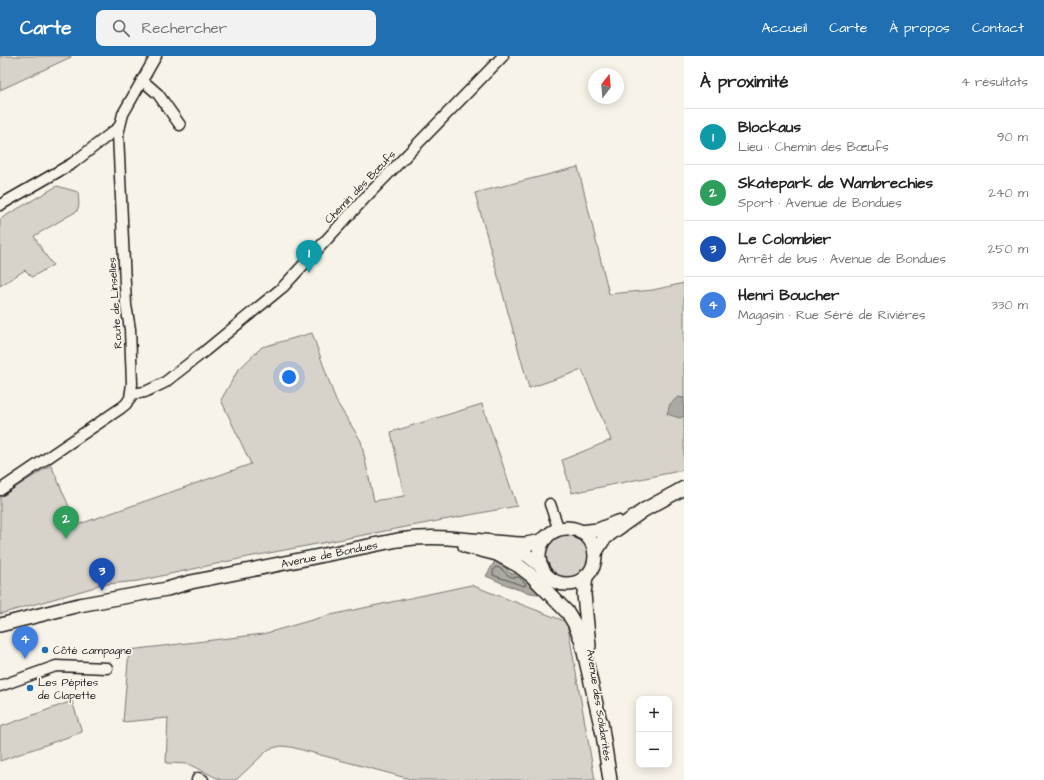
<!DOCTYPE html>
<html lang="fr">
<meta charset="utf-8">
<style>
:root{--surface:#fff;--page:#f2f2f2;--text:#222;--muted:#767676;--line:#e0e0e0;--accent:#1f6fb2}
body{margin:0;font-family:"Architects Daughter",sans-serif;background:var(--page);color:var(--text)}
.controls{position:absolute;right:12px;bottom:12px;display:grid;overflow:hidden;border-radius:8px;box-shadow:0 2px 10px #0003}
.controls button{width:36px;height:36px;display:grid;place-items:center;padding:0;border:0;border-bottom:1px solid var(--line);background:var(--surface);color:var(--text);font:20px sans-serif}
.compass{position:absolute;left:588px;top:12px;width:36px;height:36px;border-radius:50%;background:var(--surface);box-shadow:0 2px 10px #0003;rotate:16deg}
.you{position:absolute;left:289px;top:321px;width:14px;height:14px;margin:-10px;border:3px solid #fff;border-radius:50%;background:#1a73e8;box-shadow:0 0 0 6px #1a73e833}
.badge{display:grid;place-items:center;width:26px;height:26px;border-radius:50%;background:var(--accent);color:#fff;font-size:13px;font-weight:700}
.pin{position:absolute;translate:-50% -33px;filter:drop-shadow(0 1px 2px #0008)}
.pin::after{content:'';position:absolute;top:21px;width:14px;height:12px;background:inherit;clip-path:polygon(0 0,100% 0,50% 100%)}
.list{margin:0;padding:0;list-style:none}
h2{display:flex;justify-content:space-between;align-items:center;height:52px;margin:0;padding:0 16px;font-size:17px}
h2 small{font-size:13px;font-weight:400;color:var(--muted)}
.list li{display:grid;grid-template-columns:26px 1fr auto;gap:12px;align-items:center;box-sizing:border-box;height:56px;padding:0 16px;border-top:1px solid var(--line)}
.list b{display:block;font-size:15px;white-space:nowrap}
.list p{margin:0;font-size:13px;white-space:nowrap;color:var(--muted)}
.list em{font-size:13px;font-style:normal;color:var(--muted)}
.icon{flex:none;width:22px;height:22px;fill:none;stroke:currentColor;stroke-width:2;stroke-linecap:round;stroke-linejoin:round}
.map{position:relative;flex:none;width:684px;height:724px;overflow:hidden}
header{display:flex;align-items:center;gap:24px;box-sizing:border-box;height:56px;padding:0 20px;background:var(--accent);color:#fff}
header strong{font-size:19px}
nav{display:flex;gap:22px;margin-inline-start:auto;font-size:14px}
.search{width:280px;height:36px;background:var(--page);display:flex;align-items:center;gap:10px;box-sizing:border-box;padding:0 14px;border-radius:8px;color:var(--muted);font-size:15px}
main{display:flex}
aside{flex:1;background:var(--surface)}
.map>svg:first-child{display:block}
</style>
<header>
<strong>Carte</strong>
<div class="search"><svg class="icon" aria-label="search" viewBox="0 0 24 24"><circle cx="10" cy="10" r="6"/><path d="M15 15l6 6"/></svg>Rechercher</div>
<nav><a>Accueil</a><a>Carte</a><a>À propos</a><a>Contact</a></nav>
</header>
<main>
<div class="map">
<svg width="684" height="724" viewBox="0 0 684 724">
<rect width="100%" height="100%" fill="#f7f3e8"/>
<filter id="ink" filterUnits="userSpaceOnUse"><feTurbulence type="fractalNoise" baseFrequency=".025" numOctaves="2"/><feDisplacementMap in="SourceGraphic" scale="8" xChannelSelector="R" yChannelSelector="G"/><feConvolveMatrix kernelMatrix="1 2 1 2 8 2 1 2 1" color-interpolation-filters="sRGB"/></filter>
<g filter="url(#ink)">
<g fill="#d7d3cb" stroke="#7a7874">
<polygon points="0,0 71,0 71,1 0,34"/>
<polygon points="578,111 609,238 653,234 684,227 684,414 572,437 562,404 611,384 582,314 529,332 475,137"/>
<polygon points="57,130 78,136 79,149 77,155 34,180 44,197 53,209 32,221 25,214 0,230 0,163"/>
<polygon points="312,277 336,345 361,385 374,445 404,440 391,376 482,348 517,450 248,501 138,525 98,529 92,532 0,558 0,441 51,409 77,469 251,408 221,344 238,314 262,291"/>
<circle cx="566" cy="500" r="22"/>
<polygon points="471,529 567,566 595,724 414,724 291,691 281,690 269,693 236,724 221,724 188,708 166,707 168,662 123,666 129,594 263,578 326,560"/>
<polygon points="72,645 82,676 0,705 0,671"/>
</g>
<g fill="#aca9a2" stroke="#72716c">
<polygon points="678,341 684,342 684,360 680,362 667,358 670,348"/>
<path d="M495,505L504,509L509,516L513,518L519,517L541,538C526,539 500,526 486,520Z"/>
</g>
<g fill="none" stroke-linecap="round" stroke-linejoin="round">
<path stroke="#565452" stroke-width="1" d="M496,511C507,513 504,523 519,521L525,527L526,529L524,530L493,519V516Z"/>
<defs>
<g id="minor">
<polyline points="142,24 158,38 180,69"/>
<polyline points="0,149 73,107 119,71"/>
<polyline points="131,338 145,336 164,327 205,295 283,231 364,143 503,0"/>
<polyline points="0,434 121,352 126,348 130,342 132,328 130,273 126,249 118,78 123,58 156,0"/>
<polyline points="550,448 559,474"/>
<polyline points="0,630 56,610 107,612"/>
<polyline points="197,724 198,722 203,724"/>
</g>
<g id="major">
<circle cx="567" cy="500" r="28"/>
<polyline points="580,476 598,474 617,466"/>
<polyline points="465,490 497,498 519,510 532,520 568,557 574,567 581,583 602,674"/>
<polyline points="503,492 527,499 542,511"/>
<polyline points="595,497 603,484 610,478 644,454 684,432"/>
<polyline points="586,520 584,538 589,590"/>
<path id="s1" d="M0,569L79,549L167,533L191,526L398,484C443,477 482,487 526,488L537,486L546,482"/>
<polyline points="601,666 610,724"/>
</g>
</defs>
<use href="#minor" stroke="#1c1c1c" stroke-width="13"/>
<use href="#major" stroke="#1c1c1c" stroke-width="16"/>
<use href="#minor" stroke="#f7f3e8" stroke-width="10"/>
<use href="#major" stroke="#f7f3e8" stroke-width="13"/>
</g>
</g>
<g fill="#1f6fb2" stroke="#f7f3e8" stroke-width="1.5">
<circle cx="45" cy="594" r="4"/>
<circle cx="30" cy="632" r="4"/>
</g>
<g text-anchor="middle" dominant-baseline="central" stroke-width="3.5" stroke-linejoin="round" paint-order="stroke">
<g font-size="11" fill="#1c1c1c" stroke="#f7f3e8">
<text transform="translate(360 131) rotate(-46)">Chemin des Bœufs</text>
<text transform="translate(115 247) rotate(-94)">Route de Linselles</text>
<text stroke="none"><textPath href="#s1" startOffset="337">Avenue de Bondues</textPath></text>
<text transform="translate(599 649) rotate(81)">Avenue des Solidarités</text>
</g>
<g font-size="11" fill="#1c1c1c" stroke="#f7f3e8" text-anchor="start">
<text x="53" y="594">Côté campagne</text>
<text x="38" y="626">Les Pépites<tspan x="38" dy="13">de Clapette</tspan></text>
</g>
</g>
</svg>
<div class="controls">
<button>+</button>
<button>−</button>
</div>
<svg class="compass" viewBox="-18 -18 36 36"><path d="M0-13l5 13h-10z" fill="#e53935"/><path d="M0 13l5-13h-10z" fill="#767676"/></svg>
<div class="you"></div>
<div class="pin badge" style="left:309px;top:217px;background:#0f9aa8">1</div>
<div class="pin badge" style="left:66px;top:483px;background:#2e9e5b">2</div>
<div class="pin badge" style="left:102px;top:535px;background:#1a4fb4">3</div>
<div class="pin badge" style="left:25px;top:603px;background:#3f7fe0">4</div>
</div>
<aside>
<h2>À proximité<small>4 résultats</small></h2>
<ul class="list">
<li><span class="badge" style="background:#0f9aa8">1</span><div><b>Blockaus</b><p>Lieu · Chemin des Bœufs</p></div><em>90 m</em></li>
<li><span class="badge" style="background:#2e9e5b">2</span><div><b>Skatepark de Wambrechies</b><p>Sport · Avenue de Bondues</p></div><em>240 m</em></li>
<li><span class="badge" style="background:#1a4fb4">3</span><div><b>Le Colombier</b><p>Arrêt de bus · Avenue de Bondues</p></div><em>250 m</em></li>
<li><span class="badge" style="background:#3f7fe0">4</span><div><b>Henri Boucher</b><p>Magasin · Rue Séré de Rivières</p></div><em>330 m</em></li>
</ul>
</aside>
</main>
